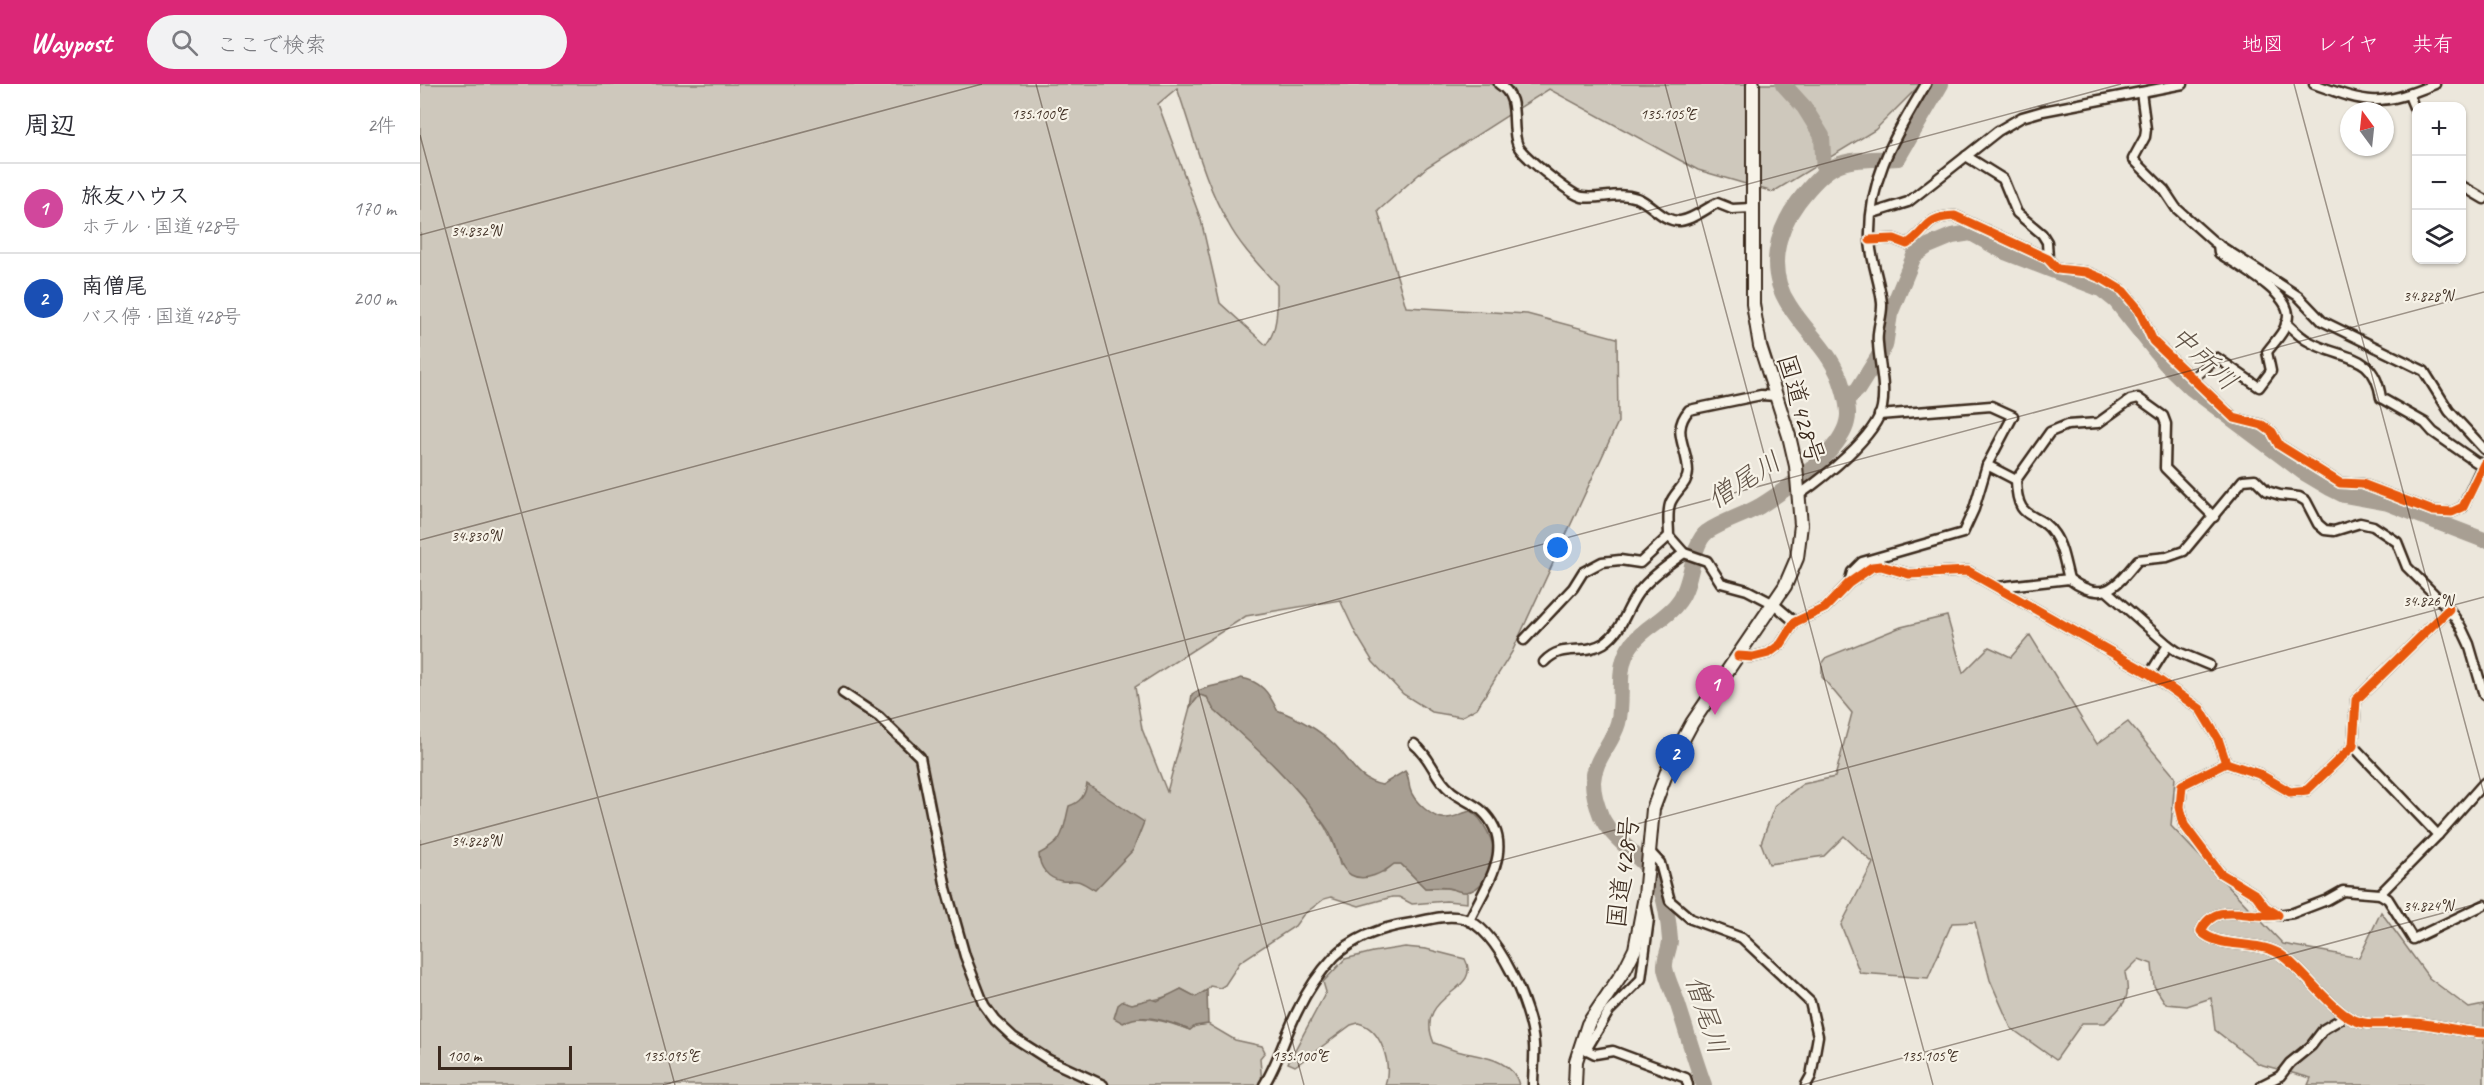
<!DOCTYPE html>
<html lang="ja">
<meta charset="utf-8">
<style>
:root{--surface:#fff;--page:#f2f2f3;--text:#2b2b33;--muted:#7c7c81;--line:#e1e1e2;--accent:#db2777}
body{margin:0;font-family:Caveat,"Klee One",sans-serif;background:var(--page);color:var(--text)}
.controls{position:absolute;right:18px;top:18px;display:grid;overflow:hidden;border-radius:12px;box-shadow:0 2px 4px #0004}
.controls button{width:54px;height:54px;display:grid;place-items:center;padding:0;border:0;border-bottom:2px solid var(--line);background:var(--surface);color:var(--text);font:30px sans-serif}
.compass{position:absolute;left:1920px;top:18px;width:54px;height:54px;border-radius:50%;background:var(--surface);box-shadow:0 2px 4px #0004;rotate:345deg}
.scale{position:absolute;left:18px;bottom:15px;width:134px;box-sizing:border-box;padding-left:6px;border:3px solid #3b2a1e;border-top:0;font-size:16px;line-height:21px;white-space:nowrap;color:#3b2a1e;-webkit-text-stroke:4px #f7f3e8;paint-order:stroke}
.you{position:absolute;left:1138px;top:464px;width:21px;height:21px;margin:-15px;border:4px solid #fff;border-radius:50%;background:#1a73e8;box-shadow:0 0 0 9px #1a73e833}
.badge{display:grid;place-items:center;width:39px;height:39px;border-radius:50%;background:var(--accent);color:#fff;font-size:20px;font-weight:700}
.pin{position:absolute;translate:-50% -50px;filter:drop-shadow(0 2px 3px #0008)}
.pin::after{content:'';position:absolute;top:32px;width:21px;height:18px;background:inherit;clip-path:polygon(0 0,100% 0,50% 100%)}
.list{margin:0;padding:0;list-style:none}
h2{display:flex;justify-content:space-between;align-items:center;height:78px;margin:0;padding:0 24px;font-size:26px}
h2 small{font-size:20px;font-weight:400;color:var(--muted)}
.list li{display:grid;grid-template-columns:39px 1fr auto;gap:18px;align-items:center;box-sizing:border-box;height:90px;padding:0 24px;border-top:2px solid var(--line)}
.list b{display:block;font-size:22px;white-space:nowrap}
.list p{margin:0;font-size:20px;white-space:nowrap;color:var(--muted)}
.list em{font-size:20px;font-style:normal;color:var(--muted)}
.icon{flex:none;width:33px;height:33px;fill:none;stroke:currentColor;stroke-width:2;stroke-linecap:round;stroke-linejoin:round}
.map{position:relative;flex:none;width:2064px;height:1001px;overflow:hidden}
header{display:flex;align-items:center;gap:36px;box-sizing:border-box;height:84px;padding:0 30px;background:var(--accent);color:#fff}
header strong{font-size:28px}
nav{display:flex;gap:33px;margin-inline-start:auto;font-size:21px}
.search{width:420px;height:54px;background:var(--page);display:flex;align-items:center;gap:15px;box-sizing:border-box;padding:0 21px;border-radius:33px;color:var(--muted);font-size:22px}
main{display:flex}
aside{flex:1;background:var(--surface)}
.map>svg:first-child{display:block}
</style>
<header>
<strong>Waypost</strong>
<div class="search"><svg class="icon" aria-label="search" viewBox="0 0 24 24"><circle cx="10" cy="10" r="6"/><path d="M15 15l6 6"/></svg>ここで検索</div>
<nav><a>地図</a><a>レイヤ</a><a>共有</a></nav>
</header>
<main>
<aside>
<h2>周辺<small>2件</small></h2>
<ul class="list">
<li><span class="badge" style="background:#d1479c">1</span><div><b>旅友ハウス</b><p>ホテル · 国道428号</p></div><em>170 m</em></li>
<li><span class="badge" style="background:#1a4fb4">2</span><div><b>南僧尾</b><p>バス停 · 国道428号</p></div><em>200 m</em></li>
</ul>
</aside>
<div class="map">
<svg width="2064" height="1001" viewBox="0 0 2064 1001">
<rect width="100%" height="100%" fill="#ece7dc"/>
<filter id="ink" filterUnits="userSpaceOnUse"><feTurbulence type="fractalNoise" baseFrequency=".0167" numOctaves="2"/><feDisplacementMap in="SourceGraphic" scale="12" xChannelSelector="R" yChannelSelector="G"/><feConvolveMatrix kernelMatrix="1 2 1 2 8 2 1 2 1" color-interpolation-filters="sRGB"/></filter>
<g filter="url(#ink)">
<g fill="#cec8bc" stroke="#84796d" stroke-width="1.5" fill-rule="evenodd">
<path d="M0,0H1501L1455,46L1353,108L1278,86L1129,5L1007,83L958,127L986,223L1107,230L1197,254L1198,338L1092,568L1057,624L1041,633L1012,628L983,610L953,578L936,550L920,516L826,532L715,603L722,645L747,708L770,623L780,611L787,613L794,626C842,670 904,715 920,781L964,788L974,780H981L1005,804H1026L1047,808V819L1026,817L992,820L979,813H972L939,822L911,813L904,815L883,831L875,842L820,878L805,901L800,904L790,902L787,906L776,913L761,905C745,916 730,916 712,920V934C732,933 751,939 770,946L775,942L788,940L815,956L842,962L845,968L840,974L842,1001H0ZM757,4C773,49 784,98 808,139C820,162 840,182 857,201C857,222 859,244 846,261L800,219L781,136L738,20Z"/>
<path d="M1527,532L1543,589L1569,563L1591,573L1610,551L1677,660L1708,638L1755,693L1751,742L1863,860L1939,874L1961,828L2009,894L2049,924L2064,921V1001H1888L1891,994L1839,980L1795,946L1791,914L1767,922L1746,920L1734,902L1732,880L1719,875L1705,889C1712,916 1704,920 1685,939H1662L1636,976L1591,944L1570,896L1555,838L1532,839L1508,894L1440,889L1421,841L1453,779L1424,752L1404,772L1349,780L1341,759L1355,721L1383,700L1415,693L1432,629L1402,593V580L1407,573L1481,543Z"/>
<path d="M985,863L1006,865L1045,875C1064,909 992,909 1014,959C1023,962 1032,966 1041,968C1062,973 1093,975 1099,1001H965C972,980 962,945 938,939L931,941L881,978L875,982L868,979L906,908L903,898L925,875L953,868Z"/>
</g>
<g fill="#a89f93" stroke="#7c7064" stroke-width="1.5">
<path d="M821,594C841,597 849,609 857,626C878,634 897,644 914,660C931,676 936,696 962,701L985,687C990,694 988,698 990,705C993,717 1014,736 1026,734C1034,734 1042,729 1050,727C1062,732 1076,760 1074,774C1072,787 1061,807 1046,808C1041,809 1034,805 1028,804C1021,803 1012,804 1005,804L981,780H974C964,788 945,799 931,791C915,781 917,757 906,743C874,697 835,663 794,626L787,613L780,611L770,623L772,610C787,600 805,602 821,594Z"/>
<path d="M667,700L724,738L713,766L675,806C669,803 663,798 657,797C652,796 647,798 642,797C628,795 619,783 619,770C645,756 642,750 649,722C661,718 665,711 667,700Z"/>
<path d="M761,905L776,913L787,906L788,940L775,942L770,946C750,938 723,927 703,939L694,934L698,921L703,917L712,920L731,915L737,917Z"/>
</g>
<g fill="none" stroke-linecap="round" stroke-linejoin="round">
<g stroke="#a89f93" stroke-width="16">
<polyline points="1363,0 1384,23 1402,52 1404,89"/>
<polyline points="1427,315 1438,305 1465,262 1470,230 1494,172 1508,162 1532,152 1551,149 1585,168 1681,205 1696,217 1745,279 1771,304 1883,388 1910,404 1924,411 1968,419 2064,456"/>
<path d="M1284,1001C1274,974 1266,945 1257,918C1253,907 1247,895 1245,884C1244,875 1250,865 1250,856C1249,839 1245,813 1238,799C1224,772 1192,757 1181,732C1177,722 1173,709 1173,698C1174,675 1192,660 1198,639C1205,613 1194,583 1212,560C1225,542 1247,535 1259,517C1273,499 1271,460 1287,448C1303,437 1323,432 1340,422C1365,406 1420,369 1427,338C1430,328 1426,314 1423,304C1414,270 1387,250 1369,221C1347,188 1355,149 1378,118C1414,71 1424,77 1478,74L1521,0"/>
</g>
<defs>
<g id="minor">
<path d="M1079,0C1102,14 1089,41 1098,62C1103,72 1151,111 1162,113C1180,116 1197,107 1217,114C1231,119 1243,138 1260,137C1272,136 1287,124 1297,119L1312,125L1332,124"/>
<path d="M1894,0C1949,20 1959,23 2015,0"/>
<polyline points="1721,8 1726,45 1725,53 1713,75 1744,106 1756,124 1794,158 1878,212 1902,237 2004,287 2029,327 2064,365"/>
<polyline points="1989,11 1996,28"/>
<polyline points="1546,72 1583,95 1597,129 1622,150 1627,158 1628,175"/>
<polyline points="2042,102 2064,115"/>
<polyline points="1453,129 1488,118 1578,47 1602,33 1623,27 1763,0"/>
<path d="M1450,156L1474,155L1487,160C1509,147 1503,133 1535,132L1628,175L1637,185L1666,188L1683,195L1703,207L1719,226L1733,257L1814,334L1842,341L1852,348L1859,361L1920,399L1942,400L2013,427L2032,428L2043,423L2063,380"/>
<path d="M1866,239C1873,245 1880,253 1888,257C1922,277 1954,266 1961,314L2005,339L2013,348L2056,378L2064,380"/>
<path d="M1773,294L1797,274L1839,303L1851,287L1847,268C1855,257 1868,245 1868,231C1868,208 1817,181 1799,169L1798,160"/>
<polyline points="1459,331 1571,322 1593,332 1567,381"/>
<path d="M1596,396C1597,442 1617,424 1634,450C1643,463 1645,481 1649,495"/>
<path d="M1379,411C1403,394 1457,352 1462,323C1466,301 1459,281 1458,259C1456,246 1463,232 1462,219C1460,198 1451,177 1450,156C1448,93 1476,51 1506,0"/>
<polyline points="1249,452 1264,469 1287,477 1301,499 1327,506 1354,520 1375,538"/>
<polyline points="1429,499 1432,488 1442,478 1543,449 1554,425 1567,381 1596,396 1630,348 1647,341 1678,339 1710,316 1718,314 1743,332 1746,340 1745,384 1794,433"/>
<path d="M1578,503L1649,495C1683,520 1695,504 1718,476L1747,473L1764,467L1823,396L1835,395L1847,407L1860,411L1879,413L1886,417L1898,440L1905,446L1914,447L1940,439L1953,442L1977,458L1987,483L2029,525L2041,543L2049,560L2064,611"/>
<polyline points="1687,507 1748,561 1758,568 1789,581"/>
<path d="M2029,525L1936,616L1933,662L1887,706L1870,708L1839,690L1806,679L1762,701L1760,723L1764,741L1800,789L1836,811L1845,823L1858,831C1830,836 1795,815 1781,847C1797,865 1835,856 1858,869C1880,882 1903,916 1925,931C1947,947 1972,936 1996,939C2019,941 2041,948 2064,949"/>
<path d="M1104,556L1153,504L1163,488L1182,478L1200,476L1220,479L1249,452C1249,442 1247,430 1250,420C1254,408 1268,400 1268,388C1268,363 1250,348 1269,326L1341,311L1356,312"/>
<polyline points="1318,572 1333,573 1349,569 1361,560 1375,538 1405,524 1429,499 1452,483 1461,482 1489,490 1548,487 1730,590 1780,625 1798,655 1806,679"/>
<path d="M1124,578C1142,558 1163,572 1184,559C1203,546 1205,527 1218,509C1230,493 1248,481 1264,469"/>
<polyline points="1730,590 1748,561"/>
<polyline points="423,609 459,633 500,673 526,804 545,872 564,921 575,936 593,953 629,976 683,1001"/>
<path d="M994,660C1011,673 1015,695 1031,707C1041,715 1053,719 1062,727C1099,762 1064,803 1049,837"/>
<polyline points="1933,662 2018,751"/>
<polyline points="1229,767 1240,779 1250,817 1271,835 1322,854 1390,918 1398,952 1391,992 1386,1001"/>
<polyline points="1960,810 2018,751 2064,699"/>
<polyline points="1858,831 1873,829 1907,816 1923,807 1960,810 1968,815 1993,855 2064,821"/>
<polyline points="1163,964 1175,970 1193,967 1266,994 1268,1001"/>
<polyline points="1166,966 1189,927 1221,895 1229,835 1226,819"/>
<path d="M844,1001C859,977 865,951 878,926C887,907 900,888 914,873C935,852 964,843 992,839C1007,836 1027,830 1042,834C1078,842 1112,926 1114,960C1115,973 1113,987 1113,1001"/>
<polyline points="1842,1001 1860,992 1870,979 1891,962 1904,945 1926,932"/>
</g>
<polyline id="highway" points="1155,1001 1156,977 1168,940 1205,885 1215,865 1225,812 1233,725 1249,682 1272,639 1365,502 1377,474 1381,441 1376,382 1369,352 1340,262 1333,220 1333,0"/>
</defs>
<use href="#minor" stroke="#3b2a1e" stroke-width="13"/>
<use href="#highway" stroke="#3b2a1e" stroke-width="16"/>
<use href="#minor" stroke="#f7f3e8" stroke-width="8"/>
<use href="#highway" stroke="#f7f3e8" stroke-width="12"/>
<defs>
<g id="cycleway">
<path d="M1450,156L1474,155L1487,160C1509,147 1503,133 1535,132L1628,175L1637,185L1666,188L1683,195L1703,207L1719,226L1733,257L1814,334L1842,341L1852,348L1859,361L1920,399L1942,400L2013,427L2032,428L2043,423L2064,380"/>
<path d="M2029,525L1936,616L1933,662L1887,706L1870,708L1839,690L1806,679L1762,701L1760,723L1764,741L1800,789L1836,811L1845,823L1858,831C1830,836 1795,815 1781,847C1797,865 1835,856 1858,869C1880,882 1903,916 1925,931C1947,947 1972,936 1996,939C2019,941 2041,948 2064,949"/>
<polyline points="1318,572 1333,573 1349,569 1361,560 1375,538 1405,524 1429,499 1452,483 1461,482 1489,490 1548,487 1730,590 1780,625 1798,655 1806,679"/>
</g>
</defs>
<use href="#cycleway" stroke="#f7f3e8" stroke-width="13"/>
<use href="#cycleway" stroke="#e8590c" stroke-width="9"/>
</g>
</g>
<path fill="none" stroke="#3b2a1e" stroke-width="1.5" stroke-opacity="0.45" d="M616,0L884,1001M1245,0L1513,1001M1874,0L2064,710M0,51L255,1001M0,151L562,0M0,456L1701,0M0,761L2064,208M243,1001L2064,513M1382,1001L2064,818"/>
<g text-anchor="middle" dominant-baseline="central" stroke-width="4.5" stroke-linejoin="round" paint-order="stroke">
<g font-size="26" fill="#3b2a1e" stroke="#f7f3e8">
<text transform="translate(1381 325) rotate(74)">国道428号</text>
<text transform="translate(1203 788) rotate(-83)">国道428号</text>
</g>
<g font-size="27" font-style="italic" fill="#615347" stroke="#f7f3e8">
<text transform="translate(1784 274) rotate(43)">中所川</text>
<text transform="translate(1324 396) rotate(-32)">僧尾川</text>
<text transform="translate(1287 931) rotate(72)">僧尾川</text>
</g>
</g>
<g font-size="15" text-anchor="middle" fill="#3b2a1e" stroke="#f7f3e8" stroke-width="4.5" stroke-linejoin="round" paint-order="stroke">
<text x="619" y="35">135.100°E</text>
<text x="1248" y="35">135.105°E</text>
<text x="56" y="152">34.832°N</text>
<text x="2008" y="217">34.828°N</text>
<text x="56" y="457">34.830°N</text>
<text x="2008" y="522">34.826°N</text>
<text x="56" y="762">34.828°N</text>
<text x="2008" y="827">34.824°N</text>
<text x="251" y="977">135.095°E</text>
<text x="880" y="977">135.100°E</text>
<text x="1509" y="977">135.105°E</text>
</g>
</svg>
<div class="controls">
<button>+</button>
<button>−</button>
<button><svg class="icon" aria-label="layers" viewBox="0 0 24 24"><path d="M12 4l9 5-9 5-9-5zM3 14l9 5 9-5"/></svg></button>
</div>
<svg class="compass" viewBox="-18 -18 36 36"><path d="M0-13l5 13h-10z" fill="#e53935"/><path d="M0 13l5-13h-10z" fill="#7c7c81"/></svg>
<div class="scale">100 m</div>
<div class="you"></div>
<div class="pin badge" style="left:1295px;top:631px;background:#d1479c">1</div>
<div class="pin badge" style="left:1255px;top:700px;background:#1a4fb4">2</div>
</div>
</main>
